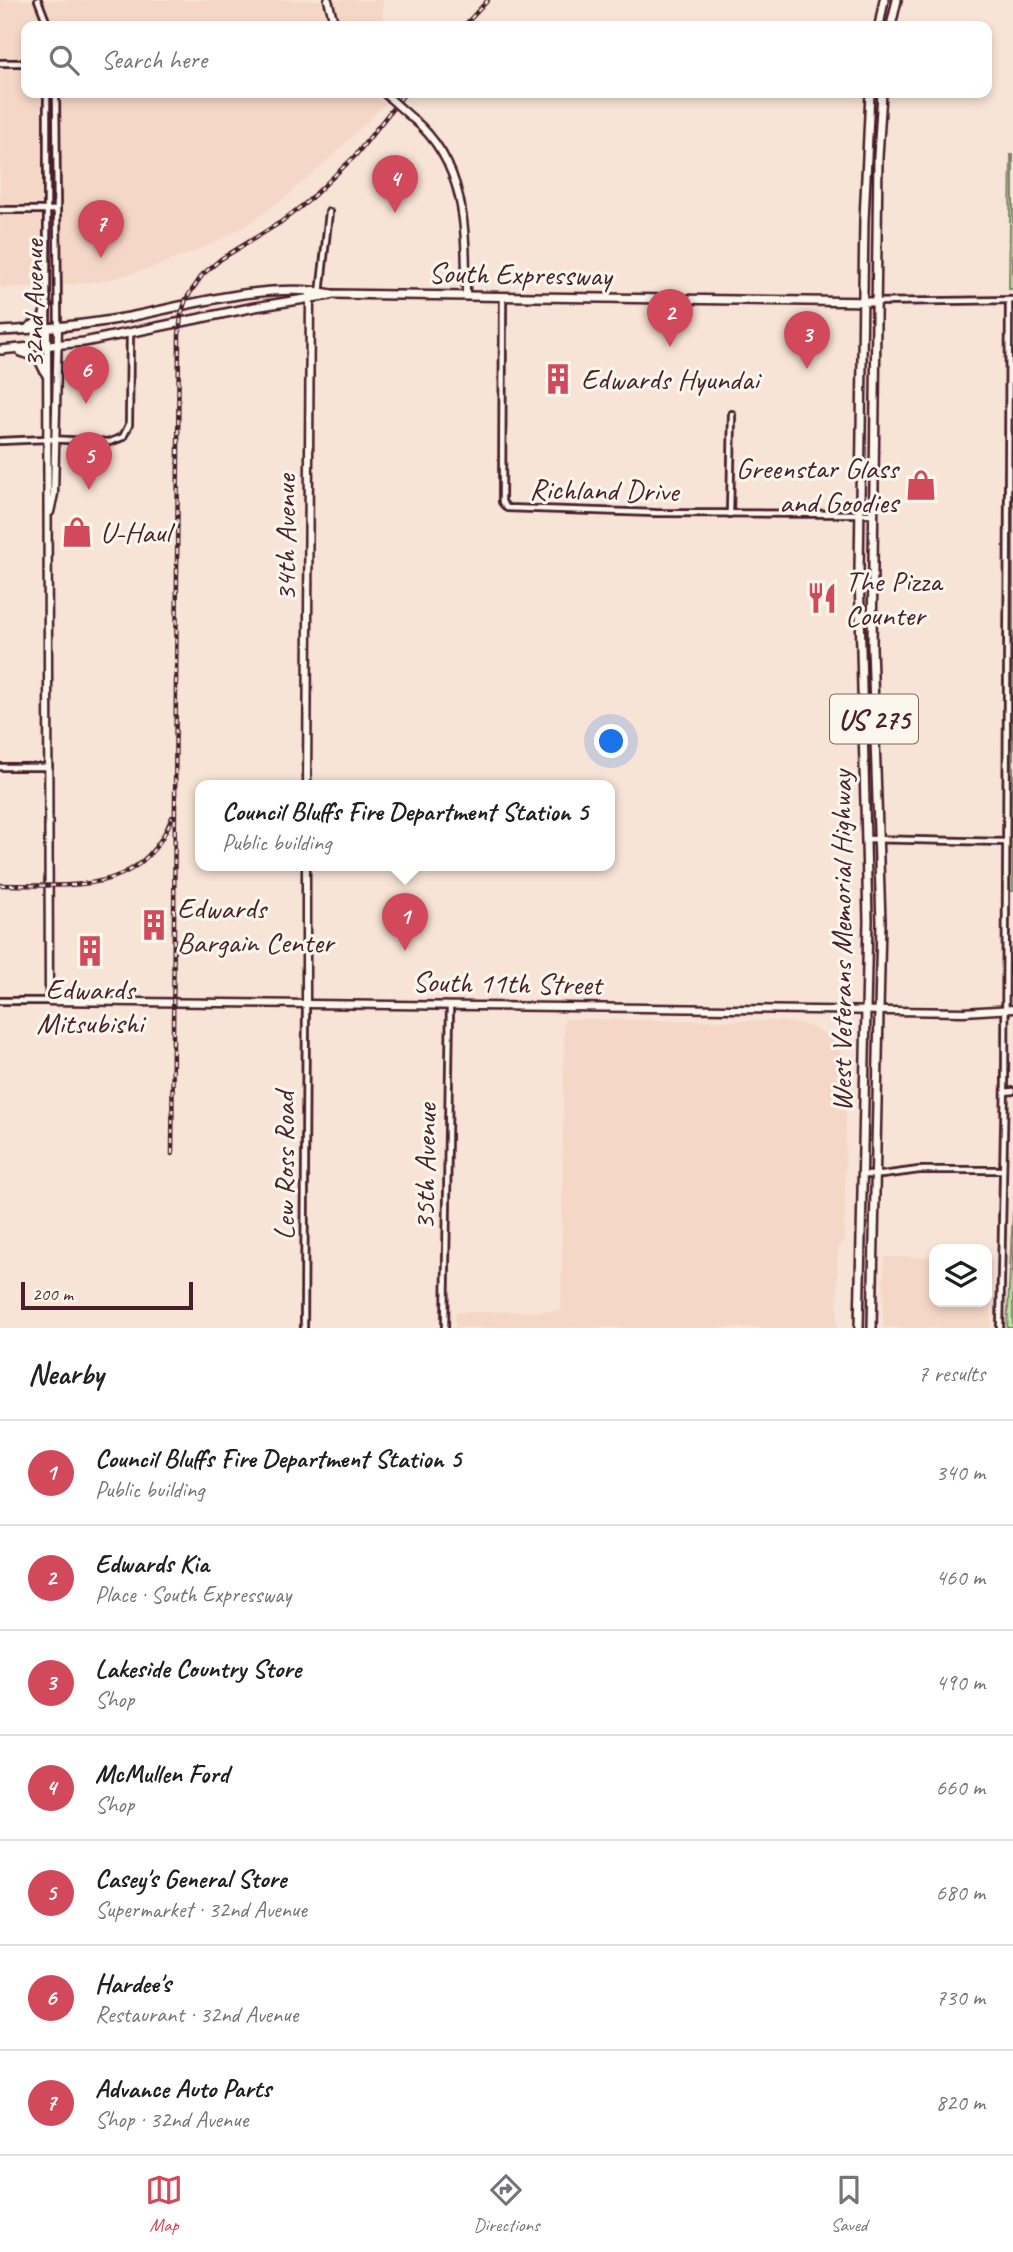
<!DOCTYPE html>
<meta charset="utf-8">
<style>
:root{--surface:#fff;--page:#f2f2f2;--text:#202124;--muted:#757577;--line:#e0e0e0;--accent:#d1495b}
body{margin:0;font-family:Caveat,sans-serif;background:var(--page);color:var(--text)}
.controls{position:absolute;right:21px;bottom:21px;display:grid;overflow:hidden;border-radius:14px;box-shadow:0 4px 10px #0003}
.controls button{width:63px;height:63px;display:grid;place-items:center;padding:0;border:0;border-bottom:2px solid var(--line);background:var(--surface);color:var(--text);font:35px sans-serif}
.scale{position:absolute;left:21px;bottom:18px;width:172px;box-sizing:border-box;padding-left:7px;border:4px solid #4a1f2b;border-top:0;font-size:19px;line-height:24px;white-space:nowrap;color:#4a1f2b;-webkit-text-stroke:5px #fbf7ec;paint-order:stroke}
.you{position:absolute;left:612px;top:742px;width:24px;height:24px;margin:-18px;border:5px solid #fff;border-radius:50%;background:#1a73e8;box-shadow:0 0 0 10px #1a73e833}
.badge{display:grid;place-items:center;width:46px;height:46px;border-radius:50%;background:var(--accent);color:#fff;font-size:23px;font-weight:700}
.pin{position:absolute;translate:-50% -58px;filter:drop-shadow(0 2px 4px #0008)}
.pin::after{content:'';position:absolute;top:37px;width:24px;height:21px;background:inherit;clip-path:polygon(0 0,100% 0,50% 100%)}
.popup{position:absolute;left:195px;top:780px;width:420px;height:91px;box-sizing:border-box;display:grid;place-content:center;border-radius:14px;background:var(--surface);filter:drop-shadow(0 2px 5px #0005);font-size:23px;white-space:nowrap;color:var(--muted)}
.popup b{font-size:26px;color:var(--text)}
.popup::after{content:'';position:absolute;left:50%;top:100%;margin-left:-14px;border:14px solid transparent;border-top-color:var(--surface)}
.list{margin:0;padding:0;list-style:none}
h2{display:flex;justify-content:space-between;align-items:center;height:91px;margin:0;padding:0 28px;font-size:30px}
h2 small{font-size:23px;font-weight:400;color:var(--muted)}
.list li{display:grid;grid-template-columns:46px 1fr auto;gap:21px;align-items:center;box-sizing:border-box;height:105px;padding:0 28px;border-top:2px solid var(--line)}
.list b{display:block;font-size:26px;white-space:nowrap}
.list p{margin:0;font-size:23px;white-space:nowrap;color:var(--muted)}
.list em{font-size:23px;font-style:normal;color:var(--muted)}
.icon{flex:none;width:38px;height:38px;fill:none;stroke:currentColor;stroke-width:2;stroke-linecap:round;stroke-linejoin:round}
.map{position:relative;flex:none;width:1013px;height:1328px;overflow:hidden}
.search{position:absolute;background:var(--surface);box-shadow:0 4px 10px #0003;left:21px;right:21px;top:21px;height:77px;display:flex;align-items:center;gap:18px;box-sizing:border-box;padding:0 24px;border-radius:14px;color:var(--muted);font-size:26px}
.sheet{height:826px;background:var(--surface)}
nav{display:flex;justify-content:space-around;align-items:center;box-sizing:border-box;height:98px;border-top:2px solid var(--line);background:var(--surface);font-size:19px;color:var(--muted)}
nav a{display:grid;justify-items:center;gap:4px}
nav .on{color:var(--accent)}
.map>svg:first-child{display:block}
</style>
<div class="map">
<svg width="1013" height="1328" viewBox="0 0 1013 1328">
<rect width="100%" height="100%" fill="#f7e4d6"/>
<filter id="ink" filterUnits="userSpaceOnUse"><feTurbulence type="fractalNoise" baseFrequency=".0143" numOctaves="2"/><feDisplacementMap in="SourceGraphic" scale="14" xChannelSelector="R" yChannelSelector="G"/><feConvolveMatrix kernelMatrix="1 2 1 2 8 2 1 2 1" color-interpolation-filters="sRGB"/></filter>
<g filter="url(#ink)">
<g fill="#f5d7c7">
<polygon points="0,0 321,0 328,26 26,26 26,93 373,93 385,104 328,160 287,196 249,224 210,245 153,268 103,281 47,287 0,288"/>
<polygon points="333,0 383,0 383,26 341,26"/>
<polygon points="564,1019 775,1021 803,1024 820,1031 834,1041 843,1056 847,1069 844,1241 838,1247 837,1328 455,1328 455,1312 561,1311"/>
<polygon points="884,1257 934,1257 934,1302 987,1302 987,1258 992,1258 991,1328 883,1328"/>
</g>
<g fill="#b5e5a4" stroke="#808268" stroke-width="2">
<polygon points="1011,155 1013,155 1013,289 1009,289"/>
<polygon points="1013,431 1013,891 1010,891 1011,482"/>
<polygon points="1013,1211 1013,1328 1007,1328"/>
</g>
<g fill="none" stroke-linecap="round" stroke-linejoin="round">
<defs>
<g id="street">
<polyline points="38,0 48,26"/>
<polyline points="0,63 26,63"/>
<polyline points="47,93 47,328"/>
<polyline points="56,93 58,326"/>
<polyline points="0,210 56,210"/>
<polyline points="320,294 329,212"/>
<polyline points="503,297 502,502 507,508 655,513 873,514"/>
<polyline points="875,302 1013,300"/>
<polyline points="0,441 46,439 110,442 123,437 129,425 130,333"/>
<polyline points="730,514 732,414"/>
<polyline points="0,767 49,767"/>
<polyline points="867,839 1006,842"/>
<polyline points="0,1001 49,1001"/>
<polyline points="1005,1092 1013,1091"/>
<polyline points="862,1175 882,1175 919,1170 1003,1170"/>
<polyline points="304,1328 306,1004"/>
<polyline points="445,1328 450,1006"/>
<polyline points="1000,1328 1005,1082 1009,300"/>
</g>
<g id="secondary">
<polyline points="328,0 335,26"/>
<path d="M412,118C467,163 466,231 466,296"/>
<polyline points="47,328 49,1001 893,1011 964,1012 1013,1009"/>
<polyline points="50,512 54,494 58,327"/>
<polyline points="307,785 310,294"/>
<polyline points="306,1004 306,865"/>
</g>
<g id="primary">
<polyline points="879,26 884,0"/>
<polyline points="891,26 897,0"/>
<polyline points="29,327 42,320 47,305"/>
<path d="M0,331C43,329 86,325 129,317C189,305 271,281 332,294L875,302"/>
<polyline points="0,350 84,342 255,307 330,295"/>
<polyline points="21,352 38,358 46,374"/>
<polyline points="859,1328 868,920 859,572 864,220 870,93"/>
<polyline points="872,1328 881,922 872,646 878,157 882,93"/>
</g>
</defs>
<use href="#street" stroke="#4a1f2b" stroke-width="10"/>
<use href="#secondary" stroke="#4a1f2b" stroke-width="11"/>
<use href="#primary" stroke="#4a1f2b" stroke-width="12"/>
<use href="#street" stroke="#fbf7ec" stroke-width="4.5"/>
<use href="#secondary" stroke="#fbf7ec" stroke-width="6"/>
<use href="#primary" stroke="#fbf7ec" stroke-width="7"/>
<defs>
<g id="rail">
<polyline points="464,26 488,0"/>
<path d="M0,885C70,885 142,897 172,817"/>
<polyline points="172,1154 179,335 181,315 186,299 203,274 221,259 281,222 307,202 355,156 405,93"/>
</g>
</defs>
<use href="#rail" stroke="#4a1f2b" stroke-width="4.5"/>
<use href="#rail" stroke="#fbf7ec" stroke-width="2" stroke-dasharray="5" stroke-linecap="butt"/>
<defs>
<polyline id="secondary-bridge" points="384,93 412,118"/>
</defs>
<use href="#secondary-bridge" stroke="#4a1f2b" stroke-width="11" stroke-linecap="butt"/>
<use href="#secondary-bridge" stroke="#fbf7ec" stroke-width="6"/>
</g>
</g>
<defs>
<symbol id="building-bare" viewBox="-9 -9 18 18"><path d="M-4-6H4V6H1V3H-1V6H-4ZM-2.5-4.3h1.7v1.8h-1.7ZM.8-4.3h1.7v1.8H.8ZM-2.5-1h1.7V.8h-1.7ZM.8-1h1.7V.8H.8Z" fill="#d1495b" stroke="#fbf7ec" stroke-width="2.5" paint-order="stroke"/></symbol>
<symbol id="shop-bare" viewBox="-9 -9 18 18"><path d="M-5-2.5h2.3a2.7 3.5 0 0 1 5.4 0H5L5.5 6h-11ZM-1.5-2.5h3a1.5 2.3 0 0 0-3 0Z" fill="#d1495b" stroke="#fbf7ec" stroke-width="2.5" paint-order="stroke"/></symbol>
<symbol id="restaurant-bare" viewBox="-9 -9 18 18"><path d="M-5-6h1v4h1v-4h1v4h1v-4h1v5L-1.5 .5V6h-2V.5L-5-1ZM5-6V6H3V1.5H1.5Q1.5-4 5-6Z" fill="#d1495b" stroke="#fbf7ec" stroke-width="2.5" paint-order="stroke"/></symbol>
</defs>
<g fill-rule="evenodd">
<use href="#building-bare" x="536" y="357" width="44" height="44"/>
<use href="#shop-bare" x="899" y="463" width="44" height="44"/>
<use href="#shop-bare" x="55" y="510" width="44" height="44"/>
<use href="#restaurant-bare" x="800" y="576" width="44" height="44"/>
<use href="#building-bare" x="132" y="903" width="44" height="44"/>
<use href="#building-bare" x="68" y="929" width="44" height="44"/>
</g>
<g text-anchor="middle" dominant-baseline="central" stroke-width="6" stroke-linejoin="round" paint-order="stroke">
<rect fill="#fbf7ec" stroke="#7f6065" stroke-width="2" x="830" y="694.5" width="88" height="49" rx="5"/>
<g font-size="28" font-weight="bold" fill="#4a1f2b">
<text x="874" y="719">US 275</text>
</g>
<g font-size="30" fill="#4a1f2b" stroke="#fbf7ec">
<text transform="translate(520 274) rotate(1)">South Expressway</text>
<text transform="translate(33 304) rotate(-90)">32nd Avenue</text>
<text transform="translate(604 490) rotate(1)">Richland Drive</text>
<text transform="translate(285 538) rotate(-90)">34th Avenue</text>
<text transform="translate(841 941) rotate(-90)">West Veterans Memorial Highway</text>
<text transform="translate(507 983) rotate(1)">South 11th Street</text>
<text transform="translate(284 1166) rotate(-90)">Lew Ross Road</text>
<text transform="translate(425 1167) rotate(-89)">35th Avenue</text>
</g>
<g font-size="30" fill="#4a1f2b" stroke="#fbf7ec" text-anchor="start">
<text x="581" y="379">Edwards Hyundai</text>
<text x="898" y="468" text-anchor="end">Greenstar Glass<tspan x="898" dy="34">and Goodies</tspan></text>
<text x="100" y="532">U-Haul</text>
<text x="845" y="581">The Pizza<tspan x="845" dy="34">Counter</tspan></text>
<text x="177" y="908">Edwards<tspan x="177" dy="34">Bargain Center</tspan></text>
<text x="90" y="989" text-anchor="middle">Edwards<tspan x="90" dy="34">Mitsubishi</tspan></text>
</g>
</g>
</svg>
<div class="controls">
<button><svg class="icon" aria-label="layers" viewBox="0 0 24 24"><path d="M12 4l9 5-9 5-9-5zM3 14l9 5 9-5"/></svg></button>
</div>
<div class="scale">200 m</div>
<div class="you"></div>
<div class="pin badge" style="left:405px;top:951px">1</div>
<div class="popup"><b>Council Bluffs Fire Department Station 5</b>Public building</div>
<div class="pin badge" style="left:670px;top:347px">2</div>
<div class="pin badge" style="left:807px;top:369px">3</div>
<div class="pin badge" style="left:395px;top:213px">4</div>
<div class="pin badge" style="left:89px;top:490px">5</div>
<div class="pin badge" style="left:86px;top:404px">6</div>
<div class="pin badge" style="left:101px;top:258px">7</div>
<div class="search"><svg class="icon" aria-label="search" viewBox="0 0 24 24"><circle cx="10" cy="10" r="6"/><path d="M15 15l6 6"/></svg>Search here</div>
</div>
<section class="sheet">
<h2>Nearby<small>7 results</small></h2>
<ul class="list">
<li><span class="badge">1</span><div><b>Council Bluffs Fire Department Station 5</b><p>Public building</p></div><em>340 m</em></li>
<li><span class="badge">2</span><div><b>Edwards Kia</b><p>Place · South Expressway</p></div><em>460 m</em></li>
<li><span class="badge">3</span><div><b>Lakeside Country Store</b><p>Shop</p></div><em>490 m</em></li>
<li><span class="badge">4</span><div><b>McMullen Ford</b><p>Shop</p></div><em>660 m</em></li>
<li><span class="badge">5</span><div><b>Casey's General Store</b><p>Supermarket · 32nd Avenue</p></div><em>680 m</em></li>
<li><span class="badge">6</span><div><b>Hardee's</b><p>Restaurant · 32nd Avenue</p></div><em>730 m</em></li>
<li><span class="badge">7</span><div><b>Advance Auto Parts</b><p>Shop · 32nd Avenue</p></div><em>820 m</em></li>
</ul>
</section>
<nav>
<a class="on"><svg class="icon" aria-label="map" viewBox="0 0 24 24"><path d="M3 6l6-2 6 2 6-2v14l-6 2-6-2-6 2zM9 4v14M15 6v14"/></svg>Map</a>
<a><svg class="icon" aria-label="directions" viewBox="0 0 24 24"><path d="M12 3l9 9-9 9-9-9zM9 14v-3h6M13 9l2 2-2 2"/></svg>Directions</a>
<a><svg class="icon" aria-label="saved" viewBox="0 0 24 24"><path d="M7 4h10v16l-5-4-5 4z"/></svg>Saved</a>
</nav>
